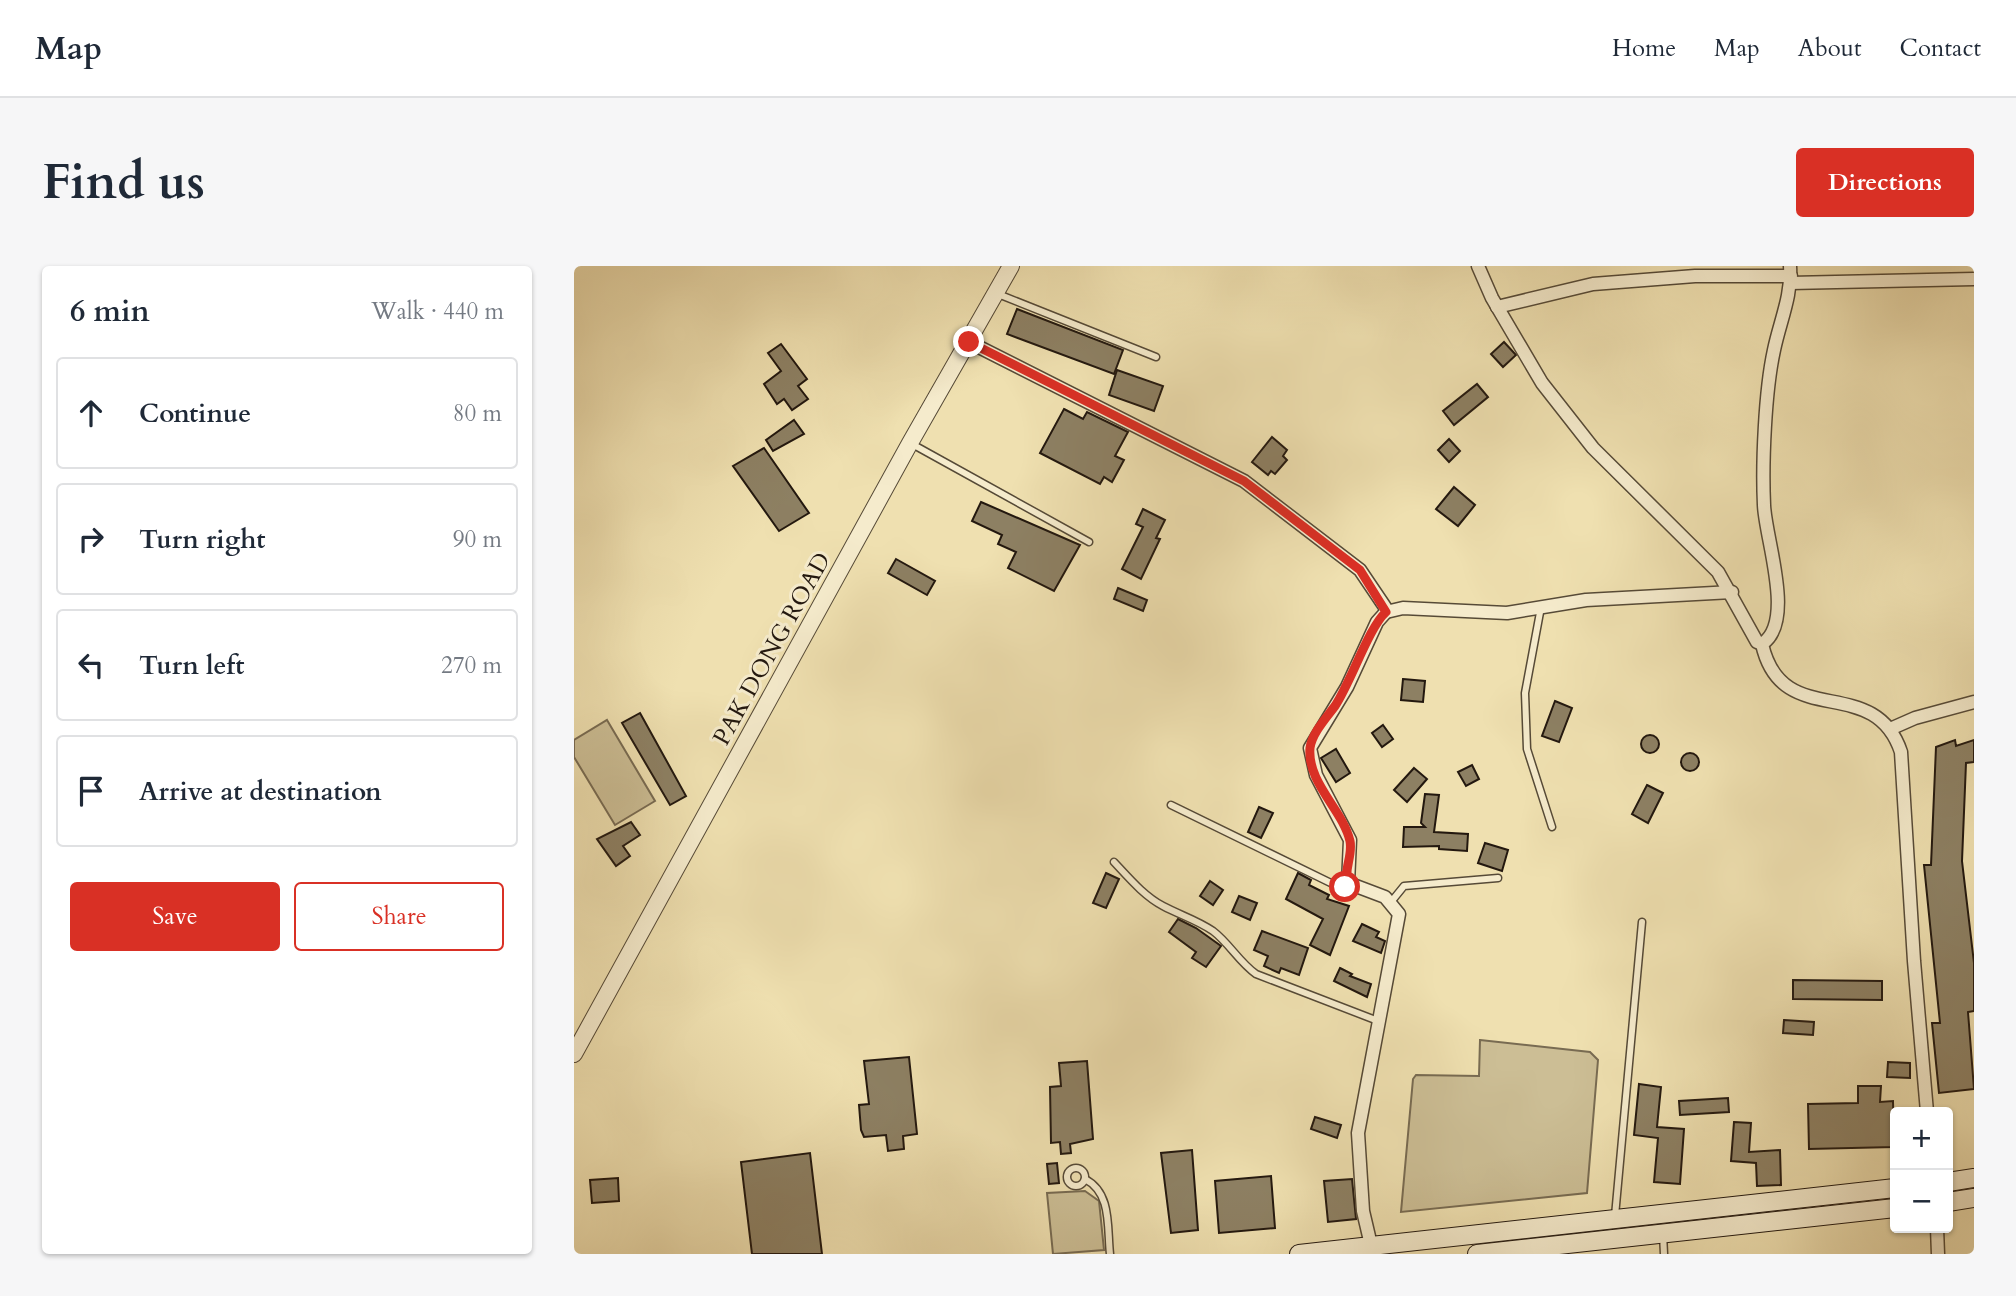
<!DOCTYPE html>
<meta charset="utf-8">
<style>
:root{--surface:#fff;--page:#f6f6f7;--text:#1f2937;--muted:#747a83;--line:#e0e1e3;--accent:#d93025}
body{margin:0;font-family:Cardo,serif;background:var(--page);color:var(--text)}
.controls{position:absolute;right:21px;bottom:21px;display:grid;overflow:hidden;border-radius:7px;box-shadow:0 2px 5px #0004}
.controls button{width:63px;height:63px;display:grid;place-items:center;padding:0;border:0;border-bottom:2px solid var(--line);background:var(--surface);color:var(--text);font:35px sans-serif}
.stop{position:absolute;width:21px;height:21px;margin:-16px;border:5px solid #d93025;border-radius:50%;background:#fff}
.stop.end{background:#d93025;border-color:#fff;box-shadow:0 2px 7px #0008}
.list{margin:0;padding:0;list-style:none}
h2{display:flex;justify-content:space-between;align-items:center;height:91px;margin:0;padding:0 28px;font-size:30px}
h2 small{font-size:23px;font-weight:400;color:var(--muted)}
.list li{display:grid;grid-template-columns:46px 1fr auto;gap:21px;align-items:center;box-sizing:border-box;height:112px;margin:0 14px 14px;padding:0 14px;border:2px solid var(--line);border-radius:7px}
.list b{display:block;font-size:26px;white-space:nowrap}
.list em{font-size:23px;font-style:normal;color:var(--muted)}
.actions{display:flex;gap:14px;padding:21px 28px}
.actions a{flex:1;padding:16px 0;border:2px solid var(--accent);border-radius:7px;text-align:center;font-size:24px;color:var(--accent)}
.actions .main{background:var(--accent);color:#fff}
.icon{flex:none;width:38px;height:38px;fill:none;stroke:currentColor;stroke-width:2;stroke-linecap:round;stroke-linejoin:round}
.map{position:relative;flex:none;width:1400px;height:988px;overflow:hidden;border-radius:7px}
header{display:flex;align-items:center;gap:42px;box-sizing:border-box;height:98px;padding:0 35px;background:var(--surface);border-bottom:2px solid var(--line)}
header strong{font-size:33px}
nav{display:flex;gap:38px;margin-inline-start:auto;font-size:24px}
.intro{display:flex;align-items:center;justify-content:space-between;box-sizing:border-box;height:168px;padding:0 42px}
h1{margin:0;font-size:49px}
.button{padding:18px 32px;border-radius:7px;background:var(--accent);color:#fff;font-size:24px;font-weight:700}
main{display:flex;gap:42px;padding:0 42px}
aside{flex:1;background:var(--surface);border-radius:7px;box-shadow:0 2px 5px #0004}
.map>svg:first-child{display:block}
</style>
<header>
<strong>Map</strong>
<nav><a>Home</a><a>Map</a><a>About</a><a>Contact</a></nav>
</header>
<div class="intro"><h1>Find us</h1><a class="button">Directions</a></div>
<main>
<aside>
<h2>6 min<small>Walk · 440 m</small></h2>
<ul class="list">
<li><svg class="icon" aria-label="ahead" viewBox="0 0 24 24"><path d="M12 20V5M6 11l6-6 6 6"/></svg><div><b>Continue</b></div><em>80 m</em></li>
<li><svg class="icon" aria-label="right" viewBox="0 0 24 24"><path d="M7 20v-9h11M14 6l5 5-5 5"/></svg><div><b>Turn right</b></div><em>90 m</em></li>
<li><svg class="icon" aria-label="left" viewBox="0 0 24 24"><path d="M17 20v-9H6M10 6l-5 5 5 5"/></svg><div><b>Turn left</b></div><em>270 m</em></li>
<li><svg class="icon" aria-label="arrive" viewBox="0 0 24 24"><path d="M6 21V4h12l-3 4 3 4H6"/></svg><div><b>Arrive at destination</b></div></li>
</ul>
<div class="actions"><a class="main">Save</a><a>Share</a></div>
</aside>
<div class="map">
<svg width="1400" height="988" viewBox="0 0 1400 988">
<rect width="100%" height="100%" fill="#efe0b0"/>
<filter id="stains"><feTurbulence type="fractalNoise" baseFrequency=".00286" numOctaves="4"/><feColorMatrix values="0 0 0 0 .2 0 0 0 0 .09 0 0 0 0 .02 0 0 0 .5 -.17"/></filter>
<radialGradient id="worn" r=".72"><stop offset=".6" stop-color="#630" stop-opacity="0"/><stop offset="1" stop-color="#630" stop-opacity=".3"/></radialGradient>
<g fill="#ccbe95" stroke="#786b52" stroke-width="2">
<polygon points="33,454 81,535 41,559 0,491 0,474"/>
<polygon points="906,774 1016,786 1024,794 1013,927 827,946 839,813 842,809 905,810"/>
<polygon points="511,925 525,935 530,984 479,988 473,927"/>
</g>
<g fill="#8d8063" stroke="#23180f" stroke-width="2">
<polygon points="443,43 549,84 540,108 433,68"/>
<polygon points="930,76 942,89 929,101 917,88"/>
<polygon points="207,78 233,113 224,120 234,133 218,144 210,133 203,138 190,118 207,105 194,87"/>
<polygon points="543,104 589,120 580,145 535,129"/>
<polygon points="903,118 914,131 880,159 869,145"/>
<polygon points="490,143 509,153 513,146 554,166 541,190 550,194 538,216 530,211 526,218 466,187"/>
<polygon points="220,154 230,168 199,185 192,174"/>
<polygon points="698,171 713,184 709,190 713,194 701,208 697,205 694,209 678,196"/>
<polygon points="875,173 886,185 875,196 864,184"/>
<polygon points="190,182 235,247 205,265 159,200"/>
<polygon points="880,221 901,239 884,260 862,243"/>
<polygon points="407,236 506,279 480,325 434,302 442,286 424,278 428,269 398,255"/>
<polygon points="569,243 591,254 582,272 586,273 567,313 548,303 569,261 562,258"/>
<polygon points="322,293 361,315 353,329 314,307"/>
<polygon points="544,322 573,334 569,345 540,333"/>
<polygon points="829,413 851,415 849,436 827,434"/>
<polygon points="981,435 998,442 985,476 968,470"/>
<polygon points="66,447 112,530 96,539 48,457"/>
<polygon points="809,459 819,473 808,481 798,467"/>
<circle cx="1076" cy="478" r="9"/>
<polygon points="1381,474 1382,480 1400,474 1400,496 1392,497 1388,595 1400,697 1400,745 1394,746 1400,823 1365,827 1358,757 1366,757 1350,599 1357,599 1362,481"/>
<polygon points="762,483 776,507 762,516 747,492"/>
<circle cx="1116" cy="496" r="9"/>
<polygon points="898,499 905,513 892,520 884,506"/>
<polygon points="840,502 853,513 833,536 820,524"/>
<polygon points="1073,519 1089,527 1074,557 1058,548"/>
<polygon points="851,528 865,529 860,566 894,568 893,585 865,583 865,580 829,581 830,561 851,561 847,557"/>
<polygon points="685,541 699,547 687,572 674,566"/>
<polygon points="57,556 66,569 49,580 56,590 42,600 23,573"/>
<polygon points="911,577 934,584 928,605 904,597"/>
<polygon points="532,607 545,613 532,642 519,637"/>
<polygon points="724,607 737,614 735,619 755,629 753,633 775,640 756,689 736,679 749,653 712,633"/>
<polygon points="636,615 649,624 639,639 626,630"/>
<polygon points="665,630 683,637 676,654 658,646"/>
<polygon points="604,653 622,662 647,680 632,701 618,692 622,686 595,666"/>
<polygon points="788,658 805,666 802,671 811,675 807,687 779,675"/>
<polygon points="688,665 734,682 725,709 707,702 705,707 690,700 694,690 680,684"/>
<polygon points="766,702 778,708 776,710 797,718 793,731 760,715"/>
<polygon points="1219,714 1308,715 1308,734 1219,733"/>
<polygon points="1210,754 1240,756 1239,769 1209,767"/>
<polygon points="335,791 343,868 329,870 330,883 314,885 312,869 290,871 287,864 285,839 295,838 290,795"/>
<polygon points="513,795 519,873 496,878 497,887 487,888 486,876 477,877 476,821 487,820 485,797"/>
<polygon points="1314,796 1336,797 1336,812 1313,811"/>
<polygon points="1065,818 1087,821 1083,861 1110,863 1106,918 1080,916 1084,872 1060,869"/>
<polygon points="1284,820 1307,820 1306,836 1319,835 1320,881 1235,883 1234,838 1284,837"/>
<polygon points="1154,832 1155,846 1106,849 1105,835"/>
<polygon points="741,851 767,859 763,872 737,863"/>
<polygon points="1160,856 1177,857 1175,886 1206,884 1207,919 1183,920 1182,897 1157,895"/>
<polygon points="618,884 624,964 597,967 587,887"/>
<polygon points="236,887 248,988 178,988 167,896"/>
<polygon points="483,897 485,917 475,918 473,898"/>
<polygon points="697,910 701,962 645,967 641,915"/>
<polygon points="44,912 45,935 18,937 16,914"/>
<polygon points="778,913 782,953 754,956 750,915"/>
</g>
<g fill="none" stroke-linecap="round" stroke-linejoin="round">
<defs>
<g id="service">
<polyline points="424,28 582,91"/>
<polyline points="338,178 515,276"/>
<polyline points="967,341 951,427 953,483 978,561"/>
<polyline points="597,539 765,621 774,617"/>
<path d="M540,596C555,612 570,630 589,640C606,649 623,654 639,665C655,677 665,696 682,708L804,755"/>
<polyline points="817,636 830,620 924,612"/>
<circle cx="502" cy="911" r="9"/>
<path d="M511,913C538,927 533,961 536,988"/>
<polyline points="1041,950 1068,656"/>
<polyline points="1089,968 1090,988"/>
</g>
<g id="minor">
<polyline points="904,0 918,32 968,117 1019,182 1144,306 1183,376 1188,378"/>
<path d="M1216,0C1218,30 1206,55 1200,84C1191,125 1188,197 1190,239C1191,272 1222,356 1188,378C1208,467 1300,405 1327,486L1340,695L1353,846"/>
<polyline points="1216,17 1400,13"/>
<polyline points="923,41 1019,18 1121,10 1217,10"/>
<polyline points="395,76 670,215 786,304 811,341 812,346 803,356 773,421 736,482 742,509 776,574 774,617 811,631 825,648 784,867 789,945 797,979"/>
<polyline points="812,346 829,342 933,347 1012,334 1158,326"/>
<polyline points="1316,463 1341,452 1400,436"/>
<polyline points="1363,962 1364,988"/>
</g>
<polyline id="tertiary" points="0,788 336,177 437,0"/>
<g id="secondary">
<polyline points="1374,916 1400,912"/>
<polyline points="1374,936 1400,932"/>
<polyline points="725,988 1321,922"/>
<polyline points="903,988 1321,942"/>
</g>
</defs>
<use href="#service" stroke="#564a37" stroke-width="9"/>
<use href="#minor" stroke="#564a37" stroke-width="15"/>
<use href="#tertiary" stroke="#564a37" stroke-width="18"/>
<use href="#secondary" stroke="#23180f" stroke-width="20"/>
<use href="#service" stroke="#f5ebcc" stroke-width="6"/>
<use href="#minor" stroke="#f5ebcc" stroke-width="12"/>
<use href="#tertiary" stroke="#f5ebcc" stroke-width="16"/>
<use href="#secondary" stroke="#f5ebcc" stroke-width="18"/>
</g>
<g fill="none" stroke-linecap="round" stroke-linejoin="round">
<path stroke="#d93025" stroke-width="9" d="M395,76L670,215L786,304L812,346C795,361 777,416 761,440C753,451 738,467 736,482C733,517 769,544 776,575C779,590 769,605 774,617L771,621"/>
</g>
<g text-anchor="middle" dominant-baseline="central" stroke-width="6" stroke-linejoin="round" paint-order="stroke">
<g font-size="24" fill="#23180f" stroke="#f5ebcc">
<text transform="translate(198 383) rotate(-61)">PAK DONG ROAD</text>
</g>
</g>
<rect width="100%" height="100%" filter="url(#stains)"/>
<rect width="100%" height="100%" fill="url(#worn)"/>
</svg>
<div class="controls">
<button>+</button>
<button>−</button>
</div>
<div class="stop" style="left:771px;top:621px"></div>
<div class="stop end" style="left:395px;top:76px"></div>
</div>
</main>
